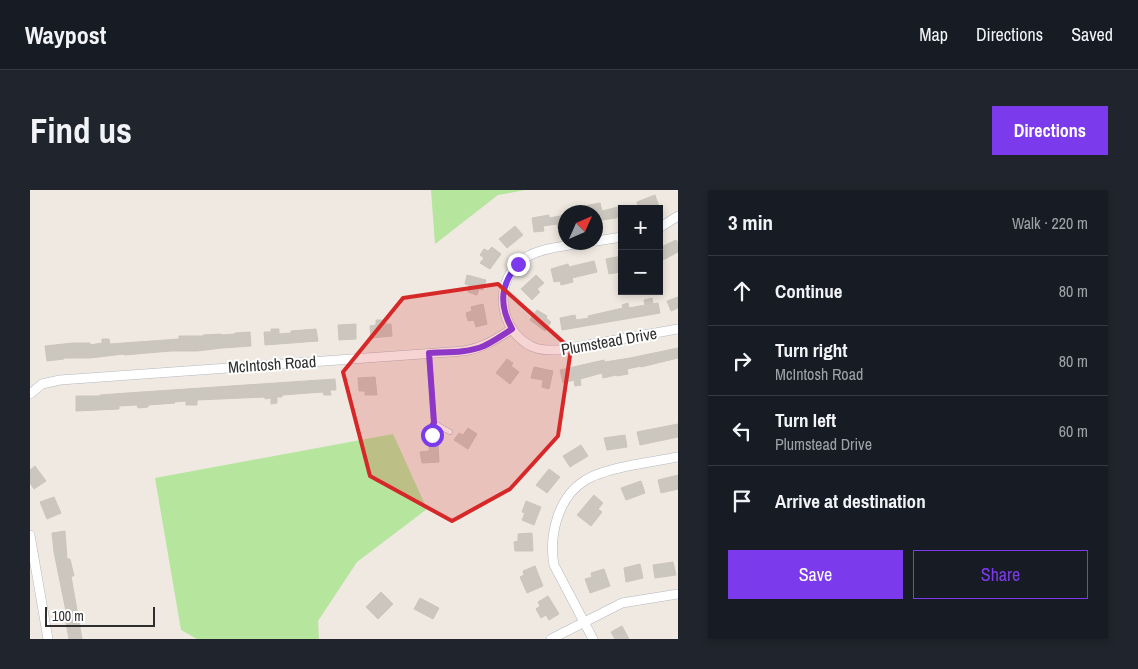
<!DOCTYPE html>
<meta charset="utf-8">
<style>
:root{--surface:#171b24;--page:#20242c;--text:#f1f3f6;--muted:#9ea1a6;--line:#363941;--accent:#7c3aed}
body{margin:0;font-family:"Archivo Narrow",sans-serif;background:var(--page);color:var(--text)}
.controls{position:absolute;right:15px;top:15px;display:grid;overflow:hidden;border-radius:0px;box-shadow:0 2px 8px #0003}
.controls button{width:45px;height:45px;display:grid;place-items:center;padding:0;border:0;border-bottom:1px solid var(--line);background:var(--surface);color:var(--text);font:25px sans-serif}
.compass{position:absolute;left:528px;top:15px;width:45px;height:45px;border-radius:50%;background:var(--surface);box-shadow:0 2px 8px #0003;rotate:45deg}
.scale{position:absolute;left:15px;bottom:12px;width:110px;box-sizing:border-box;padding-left:5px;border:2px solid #2e2e2e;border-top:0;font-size:14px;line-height:18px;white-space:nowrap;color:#2e2e2e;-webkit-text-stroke:4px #fff;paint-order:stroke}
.stop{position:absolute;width:15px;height:15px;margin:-11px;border:4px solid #7c3aed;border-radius:50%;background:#fff}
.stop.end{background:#7c3aed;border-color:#fff;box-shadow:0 1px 5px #0008}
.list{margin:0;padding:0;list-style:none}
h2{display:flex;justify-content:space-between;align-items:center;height:65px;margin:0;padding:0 20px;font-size:21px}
h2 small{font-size:16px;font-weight:400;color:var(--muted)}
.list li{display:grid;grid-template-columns:32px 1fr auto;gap:15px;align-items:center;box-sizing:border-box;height:70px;padding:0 20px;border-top:1px solid var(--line)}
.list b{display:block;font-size:19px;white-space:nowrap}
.list p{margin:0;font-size:16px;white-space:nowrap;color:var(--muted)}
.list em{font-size:16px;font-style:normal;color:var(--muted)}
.actions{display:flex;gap:10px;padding:15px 20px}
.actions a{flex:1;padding:11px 0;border:1px solid var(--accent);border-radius:0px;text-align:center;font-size:18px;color:var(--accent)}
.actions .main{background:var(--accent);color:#fff}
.icon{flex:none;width:28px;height:28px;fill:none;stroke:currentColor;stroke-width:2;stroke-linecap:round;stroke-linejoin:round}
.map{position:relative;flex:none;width:648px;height:449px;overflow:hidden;border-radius:0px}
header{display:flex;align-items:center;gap:30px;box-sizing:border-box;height:70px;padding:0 25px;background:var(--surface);border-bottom:1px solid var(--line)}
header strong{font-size:24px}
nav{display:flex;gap:28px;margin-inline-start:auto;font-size:18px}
.intro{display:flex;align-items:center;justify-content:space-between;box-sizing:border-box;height:120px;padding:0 30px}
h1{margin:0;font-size:35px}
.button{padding:12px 22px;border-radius:0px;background:var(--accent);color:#fff;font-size:18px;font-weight:700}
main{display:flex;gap:30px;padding:0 30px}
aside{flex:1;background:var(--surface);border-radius:0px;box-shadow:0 2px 8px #0003}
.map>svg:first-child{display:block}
</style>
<header>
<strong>Waypost</strong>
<nav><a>Map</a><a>Directions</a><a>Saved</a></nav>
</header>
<div class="intro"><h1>Find us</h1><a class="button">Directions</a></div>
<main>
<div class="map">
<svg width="648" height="449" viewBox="0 0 648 449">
<rect width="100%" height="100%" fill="#efe9e1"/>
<g fill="#b6e59e">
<polygon points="401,0 495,0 468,5 405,54"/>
<polygon points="363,244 397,319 327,372 288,431 289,449 167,449 151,440 125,288"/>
</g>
<g fill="#cbc7bf" stroke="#cbc5ba">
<polygon points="625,5 629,17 625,19 609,19 607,12"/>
<polygon points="570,13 572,21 592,16 592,27 566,31 566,22 555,22 554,16"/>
<polygon points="519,25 519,28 536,25 536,37 528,39 527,34 513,36 514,41 504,42 502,28"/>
<polygon points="485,36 493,45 477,58 469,49"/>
<polygon points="646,50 648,53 648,62 633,70 629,62 629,58"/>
<polygon points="462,57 471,64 460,79 450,73 454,68 450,65 454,59 458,61"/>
<polygon points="592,66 592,77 589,78 590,82 579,84 576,69"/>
<polygon points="564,71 567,82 542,88 543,92 531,95 530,91 524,92 521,79 538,74 539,77"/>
<polygon points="437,85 456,90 453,100 449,99 447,105 438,102 439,95 435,94"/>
<polygon points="506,85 514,93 507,99 510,102 502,110 491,99"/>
<polygon points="648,107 648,118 641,121 637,111"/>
<polygon points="622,108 623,114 628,113 630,123 532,140 530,128 545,125 546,130 559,128 558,126 593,118 592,115 598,113 599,118 615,115 614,110"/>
<polygon points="453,114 457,134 446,137 444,130 438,131 436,123 442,121 441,117"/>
<polygon points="507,120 517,126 516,128 521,132 515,141 500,130"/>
<polygon points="346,130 355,130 355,134 361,134 362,146 341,148 340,136 346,135"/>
<polygon points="326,134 326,149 309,150 308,135"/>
<polygon points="241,139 249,139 249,144 261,143 261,141 286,139 288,151 235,155 234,142 241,142"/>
<polygon points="220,142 221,156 192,158 167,161 141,161 94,165 94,164 60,168 34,168 34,169 17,171 15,156 43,153 60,153 60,155 72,153 72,149 79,149 80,154 149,149 149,146 173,146 173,145 191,144 191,145 205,144 205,143"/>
<polygon points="648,158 648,168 611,177 611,176 597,179 598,184 587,186 586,185 573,188 572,183 550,189 551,195 545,196 544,190 533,193 530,180 574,170 575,172 600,168"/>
<polygon points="477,169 483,173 481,176 489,182 480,194 466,183"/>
<polygon points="504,177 523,181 519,199 512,197 513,190 501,188"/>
<polygon points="345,187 347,205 335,205 335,201 329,201 328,188"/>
<polygon points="305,189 306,200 300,200 301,205 294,205 293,202 252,205 252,207 247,207 247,213 241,214 241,208 235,209 235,207 167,210 167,215 156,215 156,211 144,212 145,213 118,215 118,217 108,218 107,215 89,216 89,219 46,221 46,206 70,206 70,205 97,203"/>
<polygon points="648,234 648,247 610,255 607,242"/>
<polygon points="438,238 447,244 438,259 424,250 429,243 433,245"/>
<polygon points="595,245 597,257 577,260 574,248"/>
<polygon points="408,255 409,272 392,273 390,262 399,261 399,256"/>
<polygon points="551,255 558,266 540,277 533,266"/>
<polygon points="5,276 16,291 4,299 0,293 0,280"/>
<polygon points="519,279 530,287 517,303 506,295"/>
<polygon points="648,285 648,299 631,303 628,290"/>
<polygon points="611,291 615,303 596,310 591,298"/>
<polygon points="564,305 573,313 568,319 572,322 561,336 547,325"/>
<polygon points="24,307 31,323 17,329 10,312"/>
<polygon points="496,311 511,317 504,335 492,330 495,323 492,322"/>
<polygon points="35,341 37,369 40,369 44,386 41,386 52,449 39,449 34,422 36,421 24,362 22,343"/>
<polygon points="502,343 503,361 485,361 484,352 488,351 488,344"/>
<polygon points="643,372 646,385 625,388 623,375"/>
<polygon points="610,374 613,388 596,392 594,378"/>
<polygon points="505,376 513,396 497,403 490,387 494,385 493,381"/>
<polygon points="574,379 580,396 560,403 555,389 562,387 561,383"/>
<polygon points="351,402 363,414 348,429 336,417"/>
<polygon points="518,406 529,424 519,430 516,425 511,428 506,419 510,416 508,412"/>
<polygon points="390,408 409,418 403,429 384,419"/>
<polygon points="592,436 599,449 585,449 581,442"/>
</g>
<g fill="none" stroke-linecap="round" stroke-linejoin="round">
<defs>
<g id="lane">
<polyline points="399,163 404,233 420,242"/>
<polyline points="402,245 402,236 404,233"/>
</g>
<g id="street">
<polyline points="629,38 648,26"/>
<polyline points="566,51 592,47"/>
<path d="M558,52C539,56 511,57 495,68C462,90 468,141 503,157C512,161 521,160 530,160L648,139"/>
<path d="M0,204L12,194L30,190L434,161C453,158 466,149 482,139"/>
<polyline points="0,345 18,449"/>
<polyline points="521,449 592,413 648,404"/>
<path d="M563,449L524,375C521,359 522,345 527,329C539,290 566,282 603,275C618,272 633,270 648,267"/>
</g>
</defs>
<use href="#lane" stroke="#b4b7c1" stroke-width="5.5"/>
<use href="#street" stroke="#b4b7c1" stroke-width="10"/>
<use href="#lane" stroke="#fff" stroke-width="4.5"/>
<use href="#street" stroke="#fff" stroke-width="9"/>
</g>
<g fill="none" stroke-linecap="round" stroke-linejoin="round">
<path stroke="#7c3aed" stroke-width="6" d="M402,245V236L404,233L399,163C417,162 437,163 454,156C464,151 473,145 482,139C469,115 470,95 488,74"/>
</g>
<path fill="#d62828" fill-opacity="0.2" stroke="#d62828" stroke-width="4" stroke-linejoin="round" d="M468,94L541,159L528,246L480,299L422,331L340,286L313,182L373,108Z"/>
<g text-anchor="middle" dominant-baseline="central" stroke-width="4" stroke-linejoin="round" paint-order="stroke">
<g font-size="16" fill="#2e2e2e" stroke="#fff">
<text transform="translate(579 151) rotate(-10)">Plumstead Drive</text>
<text transform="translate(242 174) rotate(-4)">McIntosh Road</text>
</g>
</g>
</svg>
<div class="controls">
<button>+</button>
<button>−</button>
</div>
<svg class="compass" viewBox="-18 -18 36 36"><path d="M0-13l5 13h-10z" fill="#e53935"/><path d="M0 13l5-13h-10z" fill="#9ea1a6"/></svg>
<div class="scale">100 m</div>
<div class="stop" style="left:402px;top:245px"></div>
<div class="stop end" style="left:488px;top:74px"></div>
</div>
<aside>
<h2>3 min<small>Walk · 220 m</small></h2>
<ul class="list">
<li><svg class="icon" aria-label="ahead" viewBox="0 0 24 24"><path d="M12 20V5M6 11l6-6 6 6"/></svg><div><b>Continue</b></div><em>80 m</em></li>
<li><svg class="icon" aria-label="right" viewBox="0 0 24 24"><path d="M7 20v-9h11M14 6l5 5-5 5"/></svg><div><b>Turn right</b><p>McIntosh Road</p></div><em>80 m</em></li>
<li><svg class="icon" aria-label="left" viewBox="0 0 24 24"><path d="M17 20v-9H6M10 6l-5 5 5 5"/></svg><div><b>Turn left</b><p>Plumstead Drive</p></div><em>60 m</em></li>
<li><svg class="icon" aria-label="arrive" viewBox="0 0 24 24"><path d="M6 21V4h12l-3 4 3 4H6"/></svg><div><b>Arrive at destination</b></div></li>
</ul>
<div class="actions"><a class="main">Save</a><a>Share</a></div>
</aside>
</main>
